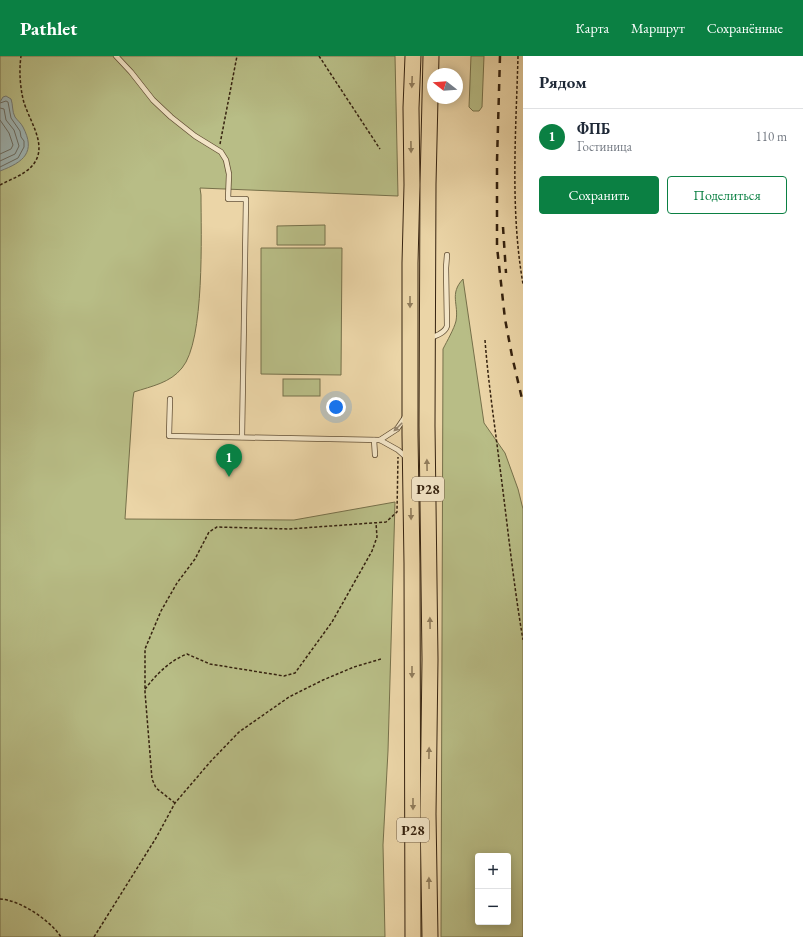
<!DOCTYPE html>
<html lang="ru">
<meta charset="utf-8">
<style>
:root{--surface:#fff;--page:#f2f2f3;--text:#1f2937;--muted:#747a83;--line:#e0e1e3;--accent:#0b8043}
body{margin:0;font-family:"EB Garamond",serif;background:var(--page);color:var(--text)}
.controls{position:absolute;right:12px;bottom:12px;display:grid;overflow:hidden;border-radius:4px;box-shadow:0 2px 10px #0003}
.controls button{width:36px;height:36px;display:grid;place-items:center;padding:0;border:0;border-bottom:1px solid var(--line);background:var(--surface);color:var(--text);font:20px sans-serif}
.compass{position:absolute;left:427px;top:12px;width:36px;height:36px;border-radius:50%;background:var(--surface);box-shadow:0 2px 10px #0003;rotate:287deg}
.you{position:absolute;left:336px;top:351px;width:14px;height:14px;margin:-10px;border:3px solid #fff;border-radius:50%;background:#1a73e8;box-shadow:0 0 0 6px #1a73e833}
.badge{display:grid;place-items:center;width:26px;height:26px;border-radius:50%;background:var(--accent);color:#fff;font-size:13px;font-weight:700}
.pin{position:absolute;translate:-50% -33px;filter:drop-shadow(0 1px 2px #0008)}
.pin::after{content:'';position:absolute;top:21px;width:14px;height:12px;background:inherit;clip-path:polygon(0 0,100% 0,50% 100%)}
.list{margin:0;padding:0;list-style:none}
h2{display:flex;justify-content:space-between;align-items:center;height:52px;margin:0;padding:0 16px;font-size:17px}
h2 small{font-size:13px;font-weight:400;color:var(--muted)}
.list li{display:grid;grid-template-columns:26px 1fr auto;gap:12px;align-items:center;box-sizing:border-box;height:56px;padding:0 16px;border-top:1px solid var(--line)}
.list b{display:block;font-size:15px;white-space:nowrap}
.list p{margin:0;font-size:13px;white-space:nowrap;color:var(--muted)}
.list em{font-size:13px;font-style:normal;color:var(--muted)}
.actions{display:flex;gap:8px;padding:12px 16px}
.actions a{flex:1;padding:9px 0;border:1px solid var(--accent);border-radius:4px;text-align:center;font-size:14px;color:var(--accent)}
.actions .main{background:var(--accent);color:#fff}
.map{position:relative;flex:none;width:523px;height:881px;overflow:hidden}
header{display:flex;align-items:center;gap:24px;box-sizing:border-box;height:56px;padding:0 20px;background:var(--accent);color:#fff}
header strong{font-size:19px}
nav{display:flex;gap:22px;margin-inline-start:auto;font-size:14px}
main{display:flex}
aside{flex:1;background:var(--surface)}
.map>svg:first-child{display:block}
</style>
<header>
<strong>Pathlet</strong>
<nav><a>Карта</a><a>Маршрут</a><a>Сохранённые</a></nav>
</header>
<main>
<div class="map">
<svg width="523" height="881" viewBox="0 0 523 881">
<rect width="100%" height="100%" fill="#ebd5a7"/>
<filter id="stains"><feTurbulence type="fractalNoise" baseFrequency=".005" numOctaves="4"/><feColorMatrix values="0 0 0 0 .2 0 0 0 0 .09 0 0 0 0 .02 0 0 0 .5 -.17"/></filter>
<radialGradient id="worn" r=".72"><stop offset=".6" stop-color="#630" stop-opacity="0"/><stop offset="1" stop-color="#630" stop-opacity=".3"/></radialGradient>
<g fill="#b8bd86" stroke="#76704a" fill-rule="evenodd">
<path d="M0,0H395L398,140L200,132L201,139C201,177 205,285 182,312C170,327 152,330 134,336L133,342L125,463L294,464L395,446L388,695L383,789L385,881H0Z"/>
<polygon points="471,0 484,0 482,51 479,55 473,55 469,51"/>
<polygon points="325,169 325,189 277,189 277,170"/>
<polygon points="261,192 342,192 341,319 261,318"/>
<path d="M463,223L484,367L505,397L518,433L523,453V881H441L443,293C447,285 454,273 456,265C459,248 449,238 463,223ZM478,800H508V866H478Z"/>
<rect x="283" y="323" width="37" height="17"/>
</g>
<path fill="#9eb5b4" stroke="#747a72" d="M6,40L11,43C13,48 12,56 15,61C17,64 21,67 23,71C36,96 24,106 0,115V46L3,41Z"/>
<g fill="none" stroke-linecap="round" stroke-linejoin="round">
<g stroke="#6a6c62" stroke-width="1">
<polyline points="0,47 6,45 8,46 11,62 20,75 21,81 24,85 24,91 18,102 0,111"/>
<polyline points="0,52 4,53 6,64 14,74 19,90 15,98 0,105"/>
<polyline points="0,64 9,77 13,89 11,93 0,98"/>
</g>
<defs>
<g id="service">
<polyline points="116,0 131,16 153,44 171,61 195,80 221,96 226,104 229,118 228,143 246,143 242,381"/>
<path d="M431,282C437,279 445,277 447,270L446,212L447,199"/>
<polyline points="170,343 169,380 380,384 398,394 407,402"/>
<polyline points="374,384 375,399"/>
<polyline points="380,384 397,373 405,361"/>
</g>
<g id="trunk">
<polyline points="413,0 411,52 412,129 410,207 410,379 412,507 413,881"/>
<polyline points="430,881 428,758 430,603 427,370 428,128 431,0"/>
</g>
</defs>
<use href="#service" stroke="#624f35" stroke-width="6"/>
<use href="#trunk" stroke="#35220f" stroke-width="17"/>
<g stroke="#35220f" stroke-width="1.5" stroke-dasharray="3 2" stroke-linecap="butt">
<polyline points="319,0 380,93"/>
<path d="M518,0C516,75 510,153 523,228"/>
<polyline points="220,88 237,0"/>
<path d="M0,129C11,123 24,119 32,110C50,90 28,64 23,43C20,29 19,15 21,0"/>
<path d="M485,284C488,324 494,364 499,404C507,464 513,525 523,584"/>
<path d="M145,633C156,619 169,605 187,598L210,608L284,620L295,617L332,566L372,495L377,481L376,467"/>
<polyline points="175,747 156,732 152,723 145,636 145,593 161,555 177,527 195,503 209,476 217,471 289,473 386,466 397,456 398,401"/>
<path d="M0,843C20,844 50,864 61,881"/>
<polyline points="94,881 156,782 175,747 211,705 239,676 289,641 323,624 354,611 381,603"/>
</g>
<use href="#service" stroke="#f2e4c6" stroke-width="4.5"/>
<use href="#trunk" stroke="#ebd5a7" stroke-width="15"/>
<g stroke="#35220f" stroke-width="2.5" stroke-dasharray="7 7" stroke-linecap="butt">
<polyline points="500,0 497,105 497,191 505,263 512,300 523,347"/>
<polyline points="503,171 506,217"/>
</g>
</g>
<defs><path id="oneway-solid" d="M-6-.8H1V-3.2L6.5 0L1 3.2V.8H-6Z"/></defs>
<g fill="#907c5b">
<use href="#oneway-solid" transform="translate(412 26) rotate(92)"/>
<use href="#oneway-solid" transform="translate(411 91) rotate(89)"/>
<use href="#oneway-solid" transform="translate(410 246) rotate(90)"/>
<use href="#oneway-solid" transform="translate(427 409) rotate(-91)"/>
<use href="#oneway-solid" transform="translate(411 458) rotate(89)"/>
<use href="#oneway-solid" transform="translate(430 567) rotate(-91)"/>
<use href="#oneway-solid" transform="translate(412 616) rotate(90)"/>
<use href="#oneway-solid" transform="translate(429 697) rotate(-89)"/>
<use href="#oneway-solid" transform="translate(413 748) rotate(90)"/>
<use href="#oneway-solid" transform="translate(429 827) rotate(-91)"/>
</g>
<use fill="#94836a" href="#oneway-solid" transform="translate(398 371) rotate(135)"/>
<g text-anchor="middle" dominant-baseline="central" stroke-width="3" stroke-linejoin="round" paint-order="stroke">
<g fill="#f2e4c6" stroke="#6e5c46" stroke-width="1">
<rect x="412" y="421" width="32" height="24" rx="3"/>
<rect x="397" y="762" width="32" height="24" rx="3"/>
</g>
<g font-size="14" font-weight="bold" fill="#35220f">
<text x="428" y="433">Р28</text>
<text x="413" y="774">Р28</text>
</g>
</g>
<rect width="100%" height="100%" filter="url(#stains)"/>
<rect width="100%" height="100%" fill="url(#worn)"/>
</svg>
<div class="controls">
<button>+</button>
<button>−</button>
</div>
<svg class="compass" viewBox="-18 -18 36 36"><path d="M0-13l5 13h-10z" fill="#e53935"/><path d="M0 13l5-13h-10z" fill="#747a83"/></svg>
<div class="you"></div>
<div class="pin badge" style="left:229px;top:421px">1</div>
</div>
<aside>
<h2>Рядом<small></small></h2>
<ul class="list">
<li><span class="badge">1</span><div><b>ФПБ</b><p>Гостиница</p></div><em>110 m</em></li>
</ul>
<div class="actions"><a class="main">Сохранить</a><a>Поделиться</a></div>
</aside>
</main>
